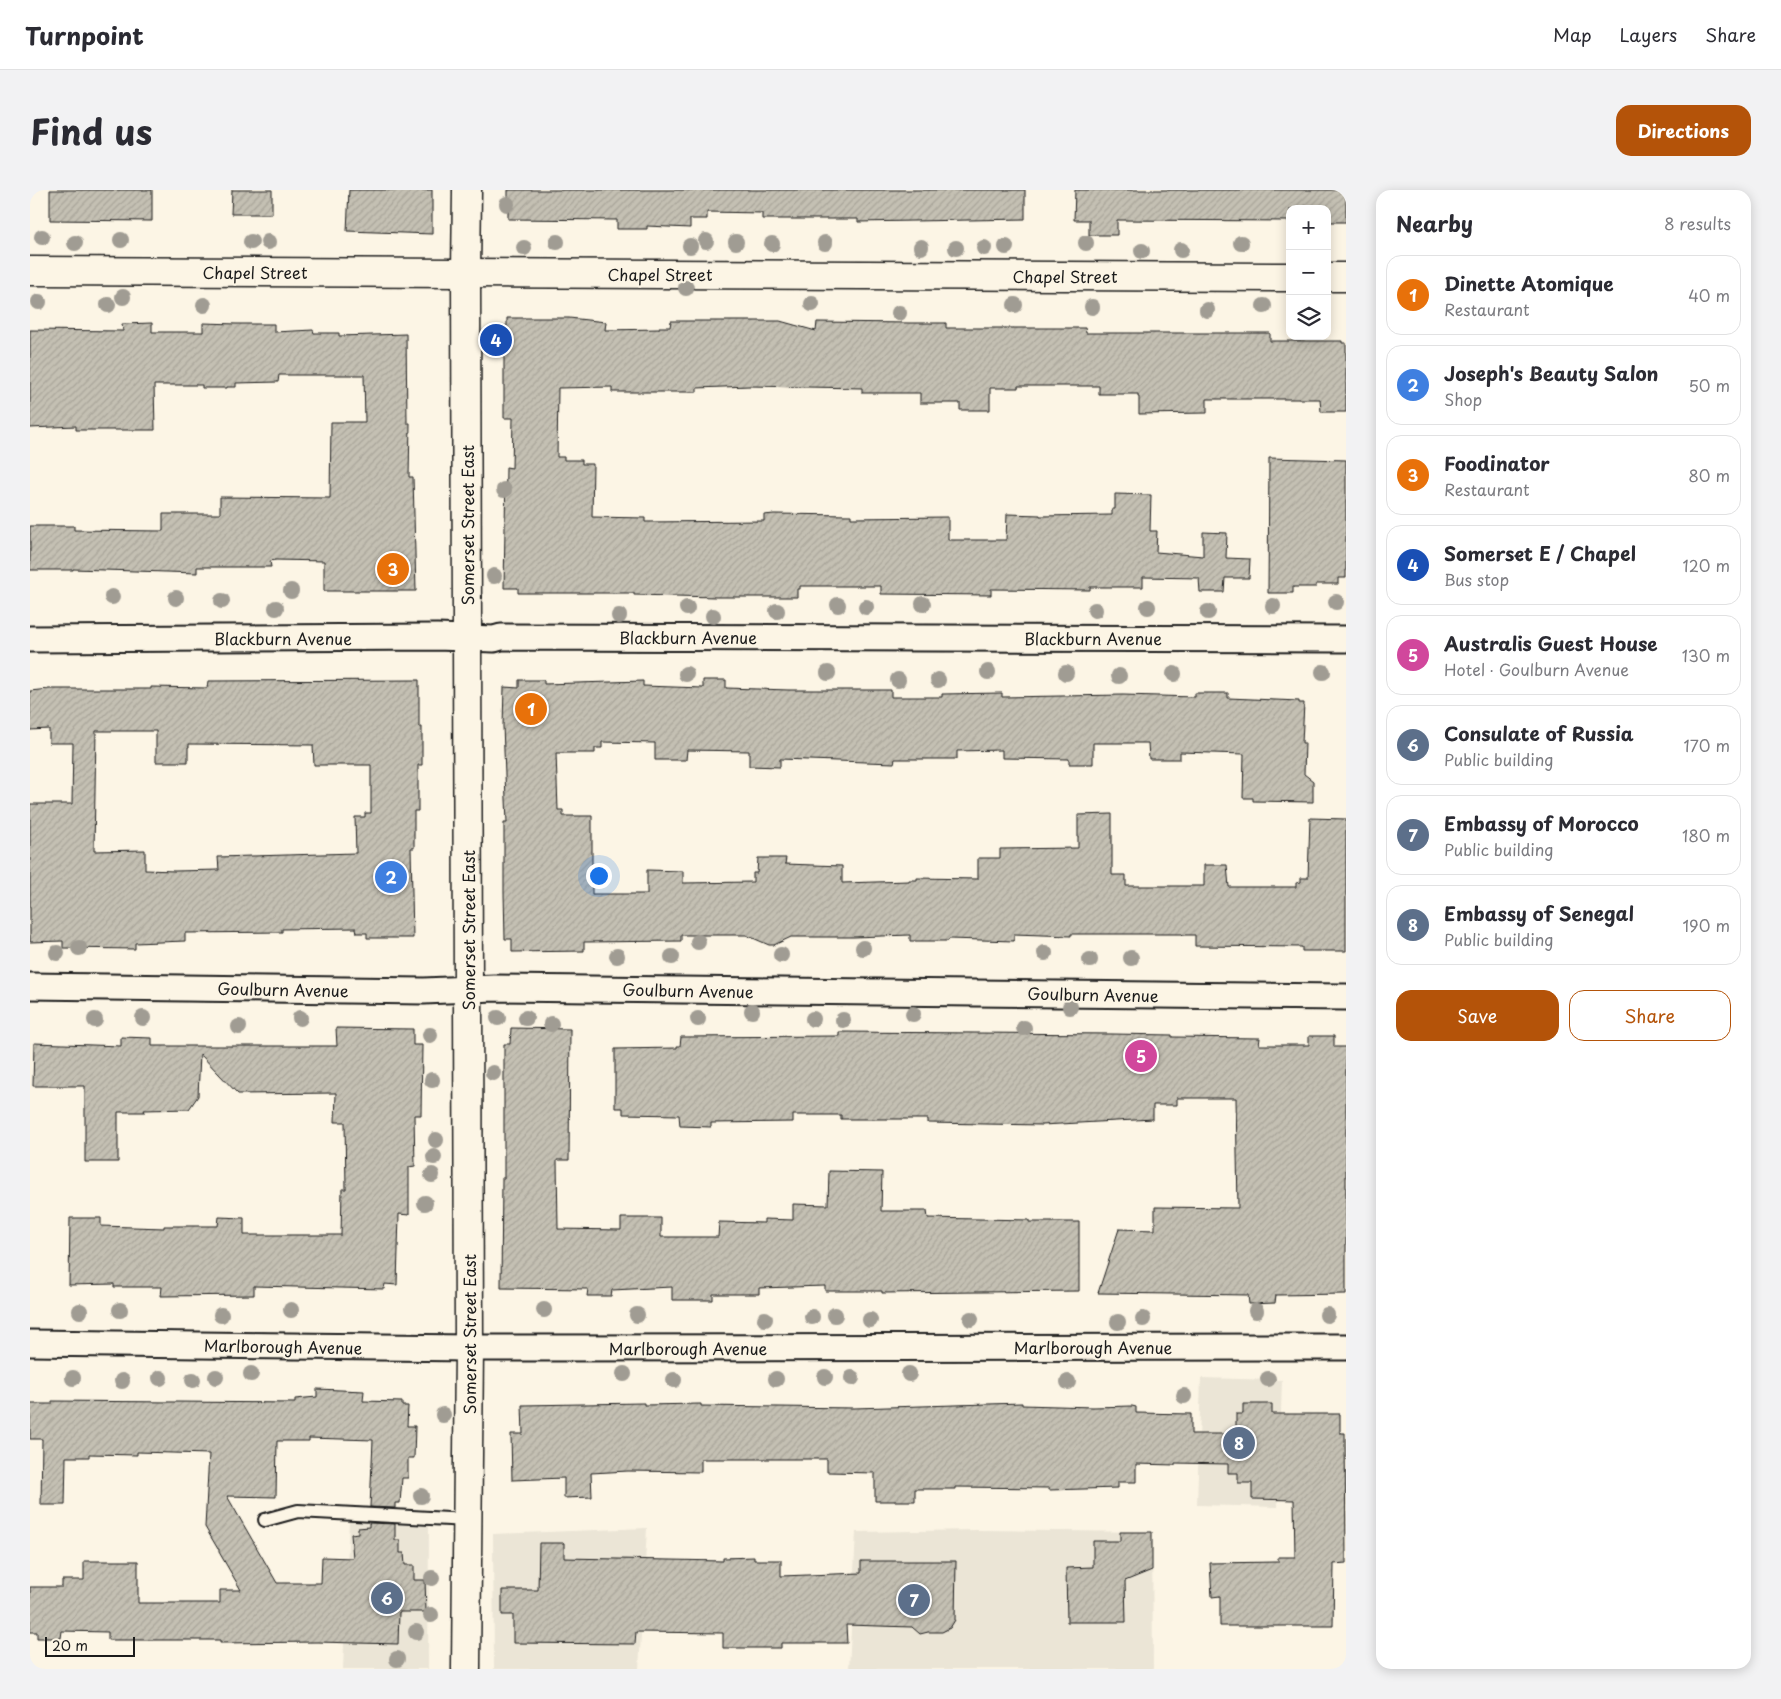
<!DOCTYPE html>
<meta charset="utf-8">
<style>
:root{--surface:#fff;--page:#f2f2f3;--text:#2b2b33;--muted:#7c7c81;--line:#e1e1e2;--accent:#b45309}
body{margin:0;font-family:"Playpen Sans",sans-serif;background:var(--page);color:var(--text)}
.controls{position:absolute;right:15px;top:15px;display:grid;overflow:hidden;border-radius:10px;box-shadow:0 2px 12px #0003}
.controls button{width:45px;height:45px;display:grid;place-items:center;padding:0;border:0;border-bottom:1px solid var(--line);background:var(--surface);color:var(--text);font:25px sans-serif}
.scale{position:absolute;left:15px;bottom:12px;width:90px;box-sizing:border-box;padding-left:5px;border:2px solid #1c1c1c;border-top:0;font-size:14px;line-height:18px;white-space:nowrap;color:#1c1c1c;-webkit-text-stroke:4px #fcf5e5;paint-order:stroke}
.you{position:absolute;left:568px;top:685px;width:18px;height:18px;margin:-12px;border:4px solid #fff;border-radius:50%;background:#1a73e8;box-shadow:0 0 0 8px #1a73e833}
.badge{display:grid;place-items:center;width:32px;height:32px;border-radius:50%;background:var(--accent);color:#fff;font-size:16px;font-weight:700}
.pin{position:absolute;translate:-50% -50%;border:2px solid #fff;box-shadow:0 1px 5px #0006}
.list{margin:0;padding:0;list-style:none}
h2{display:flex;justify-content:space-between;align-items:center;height:65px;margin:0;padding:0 20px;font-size:21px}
h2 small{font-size:16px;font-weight:400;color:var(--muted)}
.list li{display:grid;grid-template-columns:32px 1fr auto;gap:15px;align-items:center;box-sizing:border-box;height:80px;margin:0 10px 10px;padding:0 10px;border:1px solid var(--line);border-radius:15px}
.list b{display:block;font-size:19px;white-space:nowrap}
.list p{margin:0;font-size:16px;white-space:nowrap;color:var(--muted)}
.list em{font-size:16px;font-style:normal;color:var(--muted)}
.actions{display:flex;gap:10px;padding:15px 20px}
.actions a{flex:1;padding:11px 0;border:1px solid var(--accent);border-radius:15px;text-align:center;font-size:18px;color:var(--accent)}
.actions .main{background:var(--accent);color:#fff}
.icon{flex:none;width:28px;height:28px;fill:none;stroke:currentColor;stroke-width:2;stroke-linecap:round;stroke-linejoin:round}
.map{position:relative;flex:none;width:1316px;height:1479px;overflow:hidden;border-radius:15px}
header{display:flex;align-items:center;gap:30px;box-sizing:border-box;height:70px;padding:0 25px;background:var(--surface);border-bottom:1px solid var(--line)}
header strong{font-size:24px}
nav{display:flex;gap:28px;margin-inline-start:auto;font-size:18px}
.intro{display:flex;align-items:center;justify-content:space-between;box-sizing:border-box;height:120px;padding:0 30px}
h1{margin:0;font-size:35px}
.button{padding:12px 22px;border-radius:15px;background:var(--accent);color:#fff;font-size:18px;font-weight:700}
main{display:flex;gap:30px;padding:0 30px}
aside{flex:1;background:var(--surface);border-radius:15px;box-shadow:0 2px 12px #0003}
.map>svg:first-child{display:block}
</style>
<header>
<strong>Turnpoint</strong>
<nav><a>Map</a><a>Layers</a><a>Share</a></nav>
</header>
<div class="intro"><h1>Find us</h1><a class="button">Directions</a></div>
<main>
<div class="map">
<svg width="1316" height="1479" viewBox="0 0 1316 1479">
<defs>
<pattern id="building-hatch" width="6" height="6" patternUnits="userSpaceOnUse" patternTransform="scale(1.25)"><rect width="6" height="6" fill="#c4c0b3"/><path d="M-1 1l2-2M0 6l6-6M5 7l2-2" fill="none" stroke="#a8a499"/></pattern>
</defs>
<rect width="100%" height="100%" fill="#fcf5e5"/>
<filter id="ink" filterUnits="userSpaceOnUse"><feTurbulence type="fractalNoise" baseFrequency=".02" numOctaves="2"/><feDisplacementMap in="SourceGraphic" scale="10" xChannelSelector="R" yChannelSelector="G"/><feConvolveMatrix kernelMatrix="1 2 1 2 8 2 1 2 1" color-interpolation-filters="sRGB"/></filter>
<g filter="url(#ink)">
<g fill="#ebe5d6">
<polygon points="1171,1188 1252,1190 1248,1317 1167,1315"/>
<polygon points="319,1331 399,1336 398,1479 313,1479"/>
<polygon points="617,1338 609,1479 464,1479 463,1344"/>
<polygon points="947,1340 1122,1342 1123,1479 819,1479 826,1342"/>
</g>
<g fill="url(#building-hatch)" stroke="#1c1c1c" fill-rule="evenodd">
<polygon points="20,0 122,0 122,31 20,30"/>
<polygon points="202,0 242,0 242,24 201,24"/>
<polygon points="319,0 402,0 402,44 317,41"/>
<polygon points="478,0 995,0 995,29 828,32 828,29 732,29 732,23 677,22 677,29 660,29 660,38 617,36 617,39 587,39 587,30 478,29"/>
<polygon points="1045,0 1316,0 1316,32 1297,32 1297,19 1260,19 1260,31 1087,30 1087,45 1059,45 1059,30 1044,30"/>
<polygon points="477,128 539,128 576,132 575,140 629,139 629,137 640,137 641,131 750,131 786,141 787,132 881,133 916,133 916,138 1055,138 1056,143 1240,143 1240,151 1312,151 1312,153 1316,153 1316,222 1291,222 1290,209 1177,209 1177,223 1109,224 1109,207 1108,207 1108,204 1069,204 1069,196 988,196 988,198 960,198 960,220 930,220 930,213 890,213 890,203 832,203 832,198 719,196 667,198 667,202 582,202 582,197 528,198 527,267 534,267 534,270 552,270 552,274 563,274 562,327 615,328 615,332 734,331 734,325 744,324 821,325 821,328 918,327 918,350 976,350 977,324 1010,325 1010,326 1082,325 1082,319 1085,319 1085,304 1121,305 1120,341 1127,341 1126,362 1173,366 1173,342 1197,343 1196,368 1220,369 1219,388 1195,388 1194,402 1170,402 1169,388 1113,387 1113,397 1060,397 1060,400 961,399 961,405 851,404 851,396 770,396 770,399 767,399 767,407 686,407 604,405 604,403 488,403 488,398 474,398 476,277 482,278 483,228 474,228 474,136 477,136"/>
<polygon points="122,133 122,142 173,142 173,133 207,134 244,134 244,142 283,140 284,143 309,143 309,146 376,144 377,233 380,233 379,287 383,287 386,401 294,401 294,371 246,370 240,371 241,377 167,377 167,383 43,379 43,380 0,380 0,336 44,336 44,340 133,341 133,324 190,324 190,307 300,308 301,232 335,232 334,185 249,185 248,192 206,193 206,197 197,197 197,198 172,198 172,195 124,195 125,240 46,240 46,236 0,238 0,140 93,141 92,134"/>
<polygon points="1239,268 1316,270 1316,388 1308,388 1308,394 1286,394 1286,397 1263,397 1263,403 1238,403"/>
<path d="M389,490V537H392V575H388V621H384V658H381L383,748H337V743H327L326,738L252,739V742L155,743V751L105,753V759L33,758V751L0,752V614H42L43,553H19V539L0,540V501L19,499H121V497L177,498L178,491ZM66,541H126V572H158V557H159V554L283,555L284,575H341V623H335V627H325L326,663L188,667L189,680L145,681L115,680V660L64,661Z"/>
<polygon points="489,490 514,490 514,494 613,491 613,496 673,498 673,490 696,490 696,498 759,500 861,500 861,507 912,507 912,504 972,503 972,507 1093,505 1165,507 1165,503 1198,503 1198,508 1269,511 1269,513 1274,513 1272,553 1275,553 1274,584 1283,591 1283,612 1223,611 1223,608 1213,608 1214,564 1150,562 1150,569 1119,569 1118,553 1063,553 1063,574 1039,574 1039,569 972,568 972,560 927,561 927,569 865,569 864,573 750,569 750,577 719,576 719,561 657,560 656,570 625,570 625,553 572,552 572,558 565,558 565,563 526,563 528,620 533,620 533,626 562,626 562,704 617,704 617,680 653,681 653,693 723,692 723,683 727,683 728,668 756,668 755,674 812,676 812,693 879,691 879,690 887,690 887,688 948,689 948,668 970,668 970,659 1048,658 1048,625 1082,624 1082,685 1096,685 1096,696 1174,696 1174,675 1197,675 1199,697 1266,697 1266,693 1271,692 1271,688 1278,688 1280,628 1316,629 1316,761 1272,761 1272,757 1165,756 1165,745 1153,745 1152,744 1041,744 1041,746 984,744 984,751 919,749 918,751 880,751 880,745 824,747 761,747 744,755 739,755 716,745 651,745 651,751 554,752 554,761 482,762 482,749 475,749 474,703 474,633 477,633 473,536 474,497 489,498"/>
<polygon points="306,838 383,839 383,855 392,855 391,925 384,925 385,976 379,977 379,1025 369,1024 367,1095 355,1094 354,1099 224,1096 224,1105 131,1106 132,1097 84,1097 84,1094 39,1095 40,1028 71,1028 71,1036 134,1038 134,1036 188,1036 189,1027 214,1028 214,1045 311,1045 312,999 316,999 315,932 305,932 306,903 208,904 170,864 168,906 159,919 114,920 115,922 88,922 88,972 55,972 55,896 3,896 4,853 91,856 91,847 122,848 122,856 307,856"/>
<polygon points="481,838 540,839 539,970 527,970 528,1039 591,1040 591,1028 631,1028 631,1047 688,1047 689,1032 734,1033 734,1029 763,1030 763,1014 798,1015 799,981 852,982 851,1021 897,1021 898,1028 999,1030 999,1032 1049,1032 1049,1101 852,1103 852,1101 795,1101 795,1096 729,1098 729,1104 683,1104 683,1110 642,1110 642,1097 582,1100 581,1106 557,1106 558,1099 471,1098 472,988 474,988 474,854 480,854"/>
<polygon points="809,842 1082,844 1142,845 1142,847 1230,848 1229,855 1279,855 1279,846 1304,846 1304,857 1316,857 1316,1104 1246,1105 1245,1113 1219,1114 1218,1105 1068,1103 1089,1039 1125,1040 1125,1017 1208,1018 1206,908 1147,908 1147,915 1123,915 1123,929 1012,935 898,933 898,929 811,929 811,925 763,925 763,932 681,933 681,937 650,936 649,925 593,924 593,918 585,918 585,859 647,858 647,856 650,856 651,847 809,846"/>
<polygon points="287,1199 334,1201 333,1211 372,1212 372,1216 378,1216 377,1236 385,1236 384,1268 378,1268 378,1288 372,1288 370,1313 365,1313 365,1318 340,1317 343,1250 279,1248 279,1251 247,1251 246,1307 197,1306 247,1393 291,1393 292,1367 323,1368 321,1344 328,1343 328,1338 339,1337 339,1333 365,1334 365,1350 370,1350 370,1363 374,1363 375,1375 384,1375 384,1390 395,1390 396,1422 369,1422 368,1454 287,1452 190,1453 190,1450 78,1450 78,1442 32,1441 31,1448 7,1448 7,1442 0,1442 0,1397 32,1397 32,1390 54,1390 54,1371 108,1371 108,1413 190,1413 190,1400 211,1400 189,1362 189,1359 188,1359 175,1337 179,1264 107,1262 107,1265 59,1264 59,1267 36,1267 35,1315 11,1315 12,1249 0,1249 0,1214 22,1214 22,1211 265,1213 265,1209 287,1207"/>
<polygon points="614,1213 614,1215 671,1214 671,1216 824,1218 992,1213 992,1215 1063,1217 1102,1216 1106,1217 1106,1223 1161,1224 1161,1244 1206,1244 1206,1224 1213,1224 1213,1214 1242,1214 1242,1224 1310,1224 1310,1243 1315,1243 1316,1373 1304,1374 1303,1436 1190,1436 1190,1406 1182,1407 1180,1373 1248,1372 1248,1367 1265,1367 1264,1310 1222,1309 1222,1293 1208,1293 1208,1283 1198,1283 1198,1274 1145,1273 1145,1275 1106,1274 1106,1292 1088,1292 1088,1298 1019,1300 1019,1298 925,1297 925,1299 885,1299 885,1311 845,1311 845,1283 797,1282 797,1269 671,1269 671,1282 598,1281 561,1283 562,1307 534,1308 534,1288 482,1290 481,1244 493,1244 492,1215"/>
<polygon points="1090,1342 1122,1342 1122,1380 1095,1391 1096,1432 1037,1432 1036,1378 1063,1377 1063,1351 1090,1351"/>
<polygon points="509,1353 534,1353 534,1368 693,1371 693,1368 724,1367 724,1370 751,1370 751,1386 831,1383 831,1371 926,1371 925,1430 920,1438 912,1442 898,1442 890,1444 882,1437 816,1435 817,1453 751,1453 751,1458 693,1458 693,1443 606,1442 605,1454 483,1453 483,1425 472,1425 472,1400 508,1400"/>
</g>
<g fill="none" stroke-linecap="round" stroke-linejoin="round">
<defs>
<polyline id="lane" points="235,1330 268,1321 438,1330"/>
<g id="street">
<polyline points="0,449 407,447 464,449 471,447 1316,449"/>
<polyline points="0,796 394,801 464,798 1316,807"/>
<polyline points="0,1153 439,1158 1316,1157"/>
</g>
<g id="secondary">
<polyline points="0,81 1260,87"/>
<polyline points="1297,87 1316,87"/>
<polyline points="436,1479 439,1158 436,82 437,0"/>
</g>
</defs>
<use href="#lane" stroke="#1c1c1c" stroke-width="16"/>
<use href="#street" stroke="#1c1c1c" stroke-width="29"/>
<use href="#secondary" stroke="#1c1c1c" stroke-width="31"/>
<use href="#lane" stroke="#fcf5e5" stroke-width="12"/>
<use href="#street" stroke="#fcf5e5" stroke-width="25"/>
<use href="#secondary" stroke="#fcf5e5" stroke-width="28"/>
</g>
<g fill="#a09c93">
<circle cx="477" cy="14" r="8"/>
<circle cx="12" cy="47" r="8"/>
<circle cx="91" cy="50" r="8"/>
<circle cx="676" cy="51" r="8"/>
<circle cx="221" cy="52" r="8"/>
<circle cx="238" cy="52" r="8"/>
<circle cx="527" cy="52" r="8"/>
<circle cx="706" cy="52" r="8"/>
<circle cx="45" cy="53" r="8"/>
<circle cx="795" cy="53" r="8"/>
<circle cx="1056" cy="53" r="8"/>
<circle cx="1211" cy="53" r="8"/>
<circle cx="742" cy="54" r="8"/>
<circle cx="660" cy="56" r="8"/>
<circle cx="891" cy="57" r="8"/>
<circle cx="976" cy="57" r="8"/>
<circle cx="494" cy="58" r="8"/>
<circle cx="926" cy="58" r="8"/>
<circle cx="954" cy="58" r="8"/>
<circle cx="1151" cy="60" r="8"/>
<circle cx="1112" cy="61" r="8"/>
<circle cx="656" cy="98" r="8"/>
<circle cx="93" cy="107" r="8"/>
<circle cx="9" cy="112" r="8"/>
<circle cx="782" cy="114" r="8"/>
<circle cx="78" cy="115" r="8"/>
<circle cx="174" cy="115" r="8"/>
<circle cx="985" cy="115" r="8"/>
<circle cx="1234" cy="116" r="8"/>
<circle cx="1062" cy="117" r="8"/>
<circle cx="1177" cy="120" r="8"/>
<circle cx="869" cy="123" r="8"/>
<circle cx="474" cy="300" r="8"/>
<circle cx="464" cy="386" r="8"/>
<circle cx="261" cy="401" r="8"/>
<circle cx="82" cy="407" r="8"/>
<circle cx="146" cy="408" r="8"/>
<circle cx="192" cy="411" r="8"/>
<circle cx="1306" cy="412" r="8"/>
<circle cx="893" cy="414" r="8"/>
<circle cx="808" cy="415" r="8"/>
<circle cx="1243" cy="416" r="8"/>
<circle cx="836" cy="417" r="8"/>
<circle cx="1118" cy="417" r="8"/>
<circle cx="246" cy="418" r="8"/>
<circle cx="657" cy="418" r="8"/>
<circle cx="1065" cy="420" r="8"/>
<circle cx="747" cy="421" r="8"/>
<circle cx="1178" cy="422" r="8"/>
<circle cx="589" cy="426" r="8"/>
<circle cx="683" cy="426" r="8"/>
<circle cx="958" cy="482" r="8"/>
<circle cx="1293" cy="482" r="8"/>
<circle cx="798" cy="483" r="8"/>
<circle cx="1036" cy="483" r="8"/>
<circle cx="656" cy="484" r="8"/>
<circle cx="1144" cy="484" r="8"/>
<circle cx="1089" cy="486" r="8"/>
<circle cx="868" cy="490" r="8"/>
<circle cx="908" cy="490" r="8"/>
<circle cx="668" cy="752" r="8"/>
<circle cx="49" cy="758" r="8"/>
<circle cx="833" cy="758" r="8"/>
<circle cx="27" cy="763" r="8"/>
<circle cx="1015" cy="763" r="8"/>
<circle cx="751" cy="765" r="8"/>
<circle cx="587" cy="766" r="8"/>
<circle cx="642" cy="767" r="8"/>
<circle cx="1101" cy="768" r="8"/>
<circle cx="1060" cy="770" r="8"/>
<circle cx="1040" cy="817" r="8"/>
<circle cx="722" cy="821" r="8"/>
<circle cx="883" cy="824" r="8"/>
<circle cx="113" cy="828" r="8"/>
<circle cx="270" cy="828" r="8"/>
<circle cx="468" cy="828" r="8"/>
<circle cx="496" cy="828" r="8"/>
<circle cx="668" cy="829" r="8"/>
<circle cx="783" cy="829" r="8"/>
<circle cx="65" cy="830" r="8"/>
<circle cx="813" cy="830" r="8"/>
<circle cx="521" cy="834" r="8"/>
<circle cx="209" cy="837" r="8"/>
<circle cx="994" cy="838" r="8"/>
<circle cx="400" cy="845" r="8"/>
<circle cx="463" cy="883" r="8"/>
<circle cx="402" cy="890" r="8"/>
<circle cx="406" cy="950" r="8"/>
<circle cx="404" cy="967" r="8"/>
<circle cx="402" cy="985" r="8"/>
<circle cx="395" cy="1013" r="8"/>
<circle cx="90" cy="1120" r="8"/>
<circle cx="261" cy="1120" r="8"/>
<circle cx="514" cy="1120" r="8"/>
<circle cx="50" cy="1121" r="8"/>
<circle cx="1226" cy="1121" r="8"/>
<circle cx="191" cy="1125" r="8"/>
<circle cx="607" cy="1125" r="8"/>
<circle cx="805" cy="1125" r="8"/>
<circle cx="1297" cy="1125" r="8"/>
<circle cx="782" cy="1127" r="8"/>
<circle cx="735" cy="1129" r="8"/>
<circle cx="941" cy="1129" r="8"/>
<circle cx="1113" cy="1129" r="8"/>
<circle cx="840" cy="1130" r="8"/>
<circle cx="1088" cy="1132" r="8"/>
<circle cx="221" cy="1184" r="8"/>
<circle cx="594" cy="1184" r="8"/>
<circle cx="879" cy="1184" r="8"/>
<circle cx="186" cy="1187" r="8"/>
<circle cx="795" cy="1187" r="8"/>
<circle cx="43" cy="1188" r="8"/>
<circle cx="130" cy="1188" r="8"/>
<circle cx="822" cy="1188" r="8"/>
<circle cx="746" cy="1189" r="8"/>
<circle cx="1238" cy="1189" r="8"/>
<circle cx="163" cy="1190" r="8"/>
<circle cx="644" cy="1190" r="8"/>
<circle cx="92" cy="1191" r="8"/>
<circle cx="1038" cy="1192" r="8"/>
<circle cx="1154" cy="1206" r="8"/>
<circle cx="413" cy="1225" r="8"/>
<circle cx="391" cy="1306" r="8"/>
<circle cx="402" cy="1388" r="8"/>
<circle cx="401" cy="1425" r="8"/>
<circle cx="386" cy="1442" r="8"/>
<circle cx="367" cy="1469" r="8"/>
</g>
</g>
<g text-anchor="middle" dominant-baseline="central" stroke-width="4" stroke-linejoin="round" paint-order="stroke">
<g font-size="16" fill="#1c1c1c" stroke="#fcf5e5">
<text x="225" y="82">Chapel Street</text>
<text x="630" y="84">Chapel Street</text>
<text x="1035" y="86">Chapel Street</text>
<text transform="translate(437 335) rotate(-90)">Somerset Street East</text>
<text x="658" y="447">Blackburn Avenue</text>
<text x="253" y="448">Blackburn Avenue</text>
<text x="1063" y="448">Blackburn Avenue</text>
<text transform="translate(438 740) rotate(-90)">Somerset Street East</text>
<text transform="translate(253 799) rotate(1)">Goulburn Avenue</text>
<text transform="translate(658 800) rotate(1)">Goulburn Avenue</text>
<text transform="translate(1063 804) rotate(1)">Goulburn Avenue</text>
<text transform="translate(439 1144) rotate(-90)">Somerset Street East</text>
<text transform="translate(253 1156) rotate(1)">Marlborough Avenue</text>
<text x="1063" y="1157">Marlborough Avenue</text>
<text x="658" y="1158">Marlborough Avenue</text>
</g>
</g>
</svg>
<div class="controls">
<button>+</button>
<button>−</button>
<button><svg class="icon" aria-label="layers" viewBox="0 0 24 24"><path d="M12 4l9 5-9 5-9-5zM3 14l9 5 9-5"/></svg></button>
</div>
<div class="scale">20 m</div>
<div class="you"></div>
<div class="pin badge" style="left:501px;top:519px;background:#e8710a">1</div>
<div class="pin badge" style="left:361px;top:687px;background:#3f7fe0">2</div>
<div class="pin badge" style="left:363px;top:379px;background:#e8710a">3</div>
<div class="pin badge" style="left:466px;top:150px;background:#1a4fb4">4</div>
<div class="pin badge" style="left:1111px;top:866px;background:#d1479c">5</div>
<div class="pin badge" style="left:357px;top:1408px;background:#5c6f8a">6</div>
<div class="pin badge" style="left:884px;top:1410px;background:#5c6f8a">7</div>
<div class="pin badge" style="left:1209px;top:1253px;background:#5c6f8a">8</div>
</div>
<aside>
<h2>Nearby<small>8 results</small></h2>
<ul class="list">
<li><span class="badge" style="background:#e8710a">1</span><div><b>Dinette Atomique</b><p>Restaurant</p></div><em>40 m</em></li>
<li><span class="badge" style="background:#3f7fe0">2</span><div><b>Joseph's Beauty Salon</b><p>Shop</p></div><em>50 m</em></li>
<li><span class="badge" style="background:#e8710a">3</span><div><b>Foodinator</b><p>Restaurant</p></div><em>80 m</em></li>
<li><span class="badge" style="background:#1a4fb4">4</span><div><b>Somerset E / Chapel</b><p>Bus stop</p></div><em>120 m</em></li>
<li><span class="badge" style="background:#d1479c">5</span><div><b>Australis Guest House</b><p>Hotel · Goulburn Avenue</p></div><em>130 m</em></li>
<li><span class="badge" style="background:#5c6f8a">6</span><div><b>Consulate of Russia</b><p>Public building</p></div><em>170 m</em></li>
<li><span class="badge" style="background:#5c6f8a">7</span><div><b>Embassy of Morocco</b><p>Public building</p></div><em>180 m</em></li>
<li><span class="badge" style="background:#5c6f8a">8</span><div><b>Embassy of Senegal</b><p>Public building</p></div><em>190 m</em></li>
</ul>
<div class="actions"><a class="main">Save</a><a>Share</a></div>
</aside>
</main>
